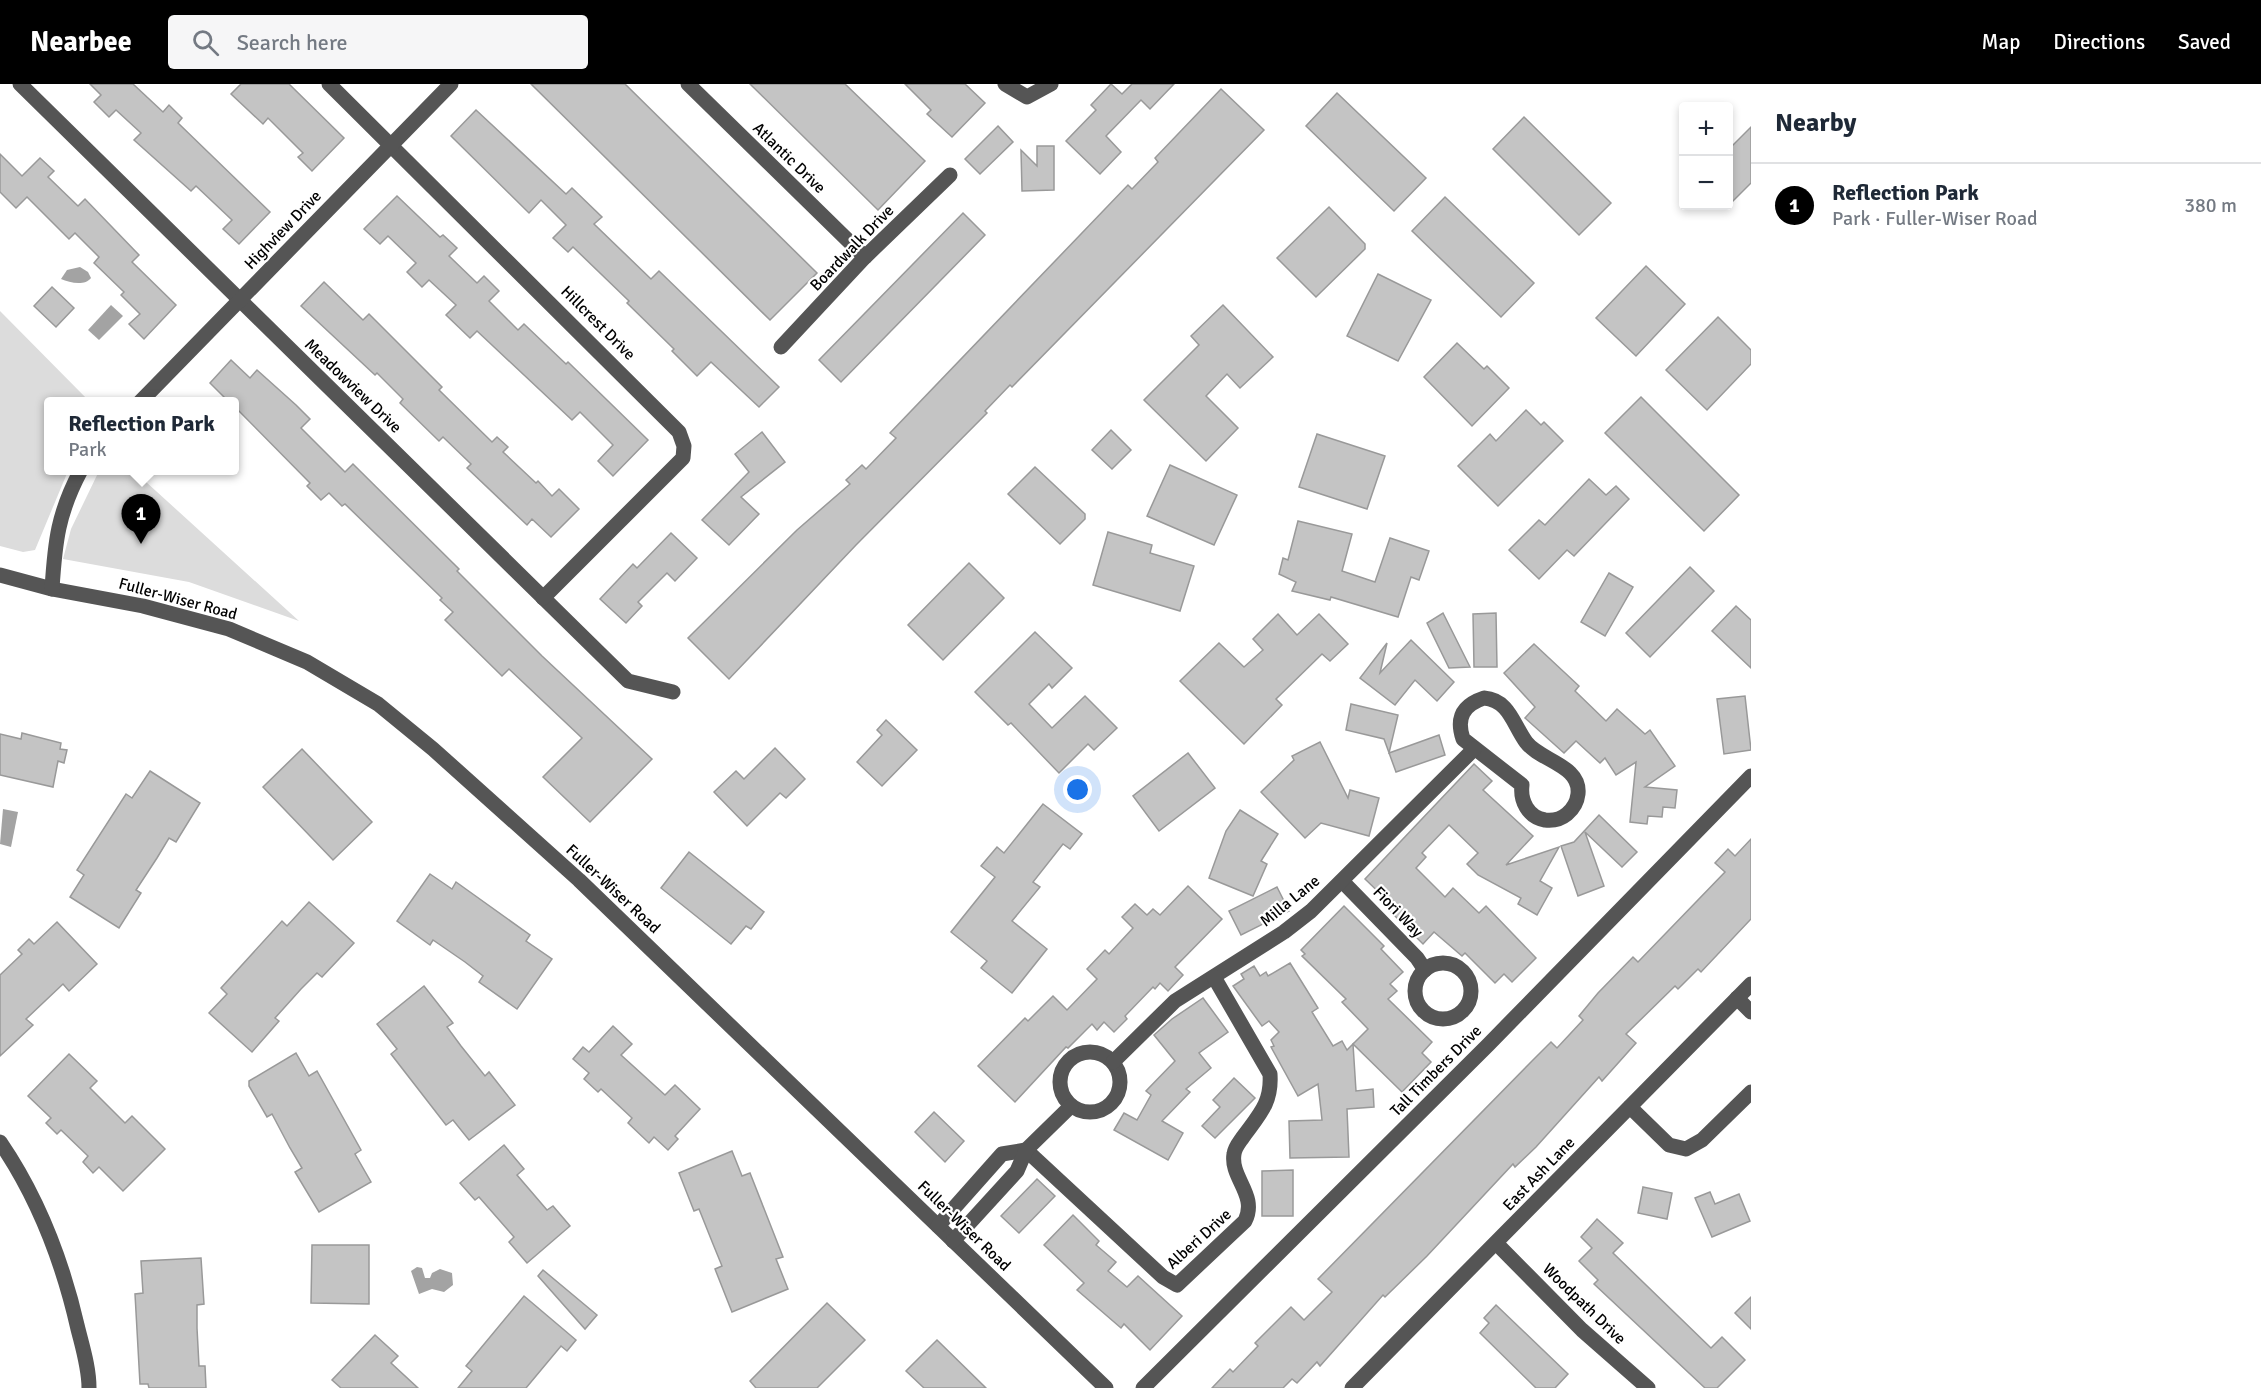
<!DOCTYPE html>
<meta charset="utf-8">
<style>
:root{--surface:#fff;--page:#f6f6f7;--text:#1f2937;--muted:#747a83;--line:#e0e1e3;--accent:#000}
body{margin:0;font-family:Signika,sans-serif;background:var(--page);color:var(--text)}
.controls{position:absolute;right:18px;top:18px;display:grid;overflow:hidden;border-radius:6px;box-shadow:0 3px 9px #0003}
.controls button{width:54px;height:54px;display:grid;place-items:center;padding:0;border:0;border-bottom:2px solid var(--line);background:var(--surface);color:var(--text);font:30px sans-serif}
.you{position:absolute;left:1078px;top:706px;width:21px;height:21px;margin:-15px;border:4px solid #fff;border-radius:50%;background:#1a73e8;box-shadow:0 0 0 9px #1a73e833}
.badge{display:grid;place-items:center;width:39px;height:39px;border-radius:50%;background:var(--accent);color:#fff;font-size:20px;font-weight:700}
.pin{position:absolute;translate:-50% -50px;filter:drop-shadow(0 2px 3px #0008)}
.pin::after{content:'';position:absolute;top:32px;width:21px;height:18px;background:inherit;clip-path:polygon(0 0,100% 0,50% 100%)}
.popup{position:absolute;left:44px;top:313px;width:195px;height:78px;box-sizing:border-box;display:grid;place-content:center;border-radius:6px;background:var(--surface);filter:drop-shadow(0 2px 4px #0005);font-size:20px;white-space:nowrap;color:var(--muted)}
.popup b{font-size:22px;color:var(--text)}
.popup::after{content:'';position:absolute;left:50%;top:100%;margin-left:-12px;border:12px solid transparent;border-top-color:var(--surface)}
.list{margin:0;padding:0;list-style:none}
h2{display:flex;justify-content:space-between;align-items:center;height:78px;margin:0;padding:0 24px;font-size:26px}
h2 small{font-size:20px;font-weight:400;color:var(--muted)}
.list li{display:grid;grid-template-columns:39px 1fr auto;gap:18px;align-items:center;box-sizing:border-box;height:84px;padding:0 24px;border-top:2px solid var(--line)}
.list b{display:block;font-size:22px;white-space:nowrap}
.list p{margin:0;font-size:20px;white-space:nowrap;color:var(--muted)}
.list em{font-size:20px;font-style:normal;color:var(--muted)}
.icon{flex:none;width:33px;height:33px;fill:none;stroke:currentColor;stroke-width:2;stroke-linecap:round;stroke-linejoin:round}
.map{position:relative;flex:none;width:1751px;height:1304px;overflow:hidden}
header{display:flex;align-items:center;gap:36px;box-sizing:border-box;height:84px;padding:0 30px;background:var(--accent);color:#fff}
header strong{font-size:28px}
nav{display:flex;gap:33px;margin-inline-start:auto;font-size:21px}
.search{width:420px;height:54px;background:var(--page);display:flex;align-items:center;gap:15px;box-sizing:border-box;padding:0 21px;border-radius:6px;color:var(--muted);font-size:22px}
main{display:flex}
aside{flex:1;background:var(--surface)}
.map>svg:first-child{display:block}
</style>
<header>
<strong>Nearbee</strong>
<div class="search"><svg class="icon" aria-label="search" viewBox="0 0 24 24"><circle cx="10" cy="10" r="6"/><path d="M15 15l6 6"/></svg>Search here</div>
<nav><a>Map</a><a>Directions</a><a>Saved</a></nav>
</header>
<main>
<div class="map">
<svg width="1751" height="1304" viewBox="0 0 1751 1304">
<rect width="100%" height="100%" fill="#fff"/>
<g fill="#dcdcdc">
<polygon points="0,227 89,317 48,318 48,386 68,387 35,466 23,468 0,462"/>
<polygon points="99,387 134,387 299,537 189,498 63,475 71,445"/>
</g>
<g fill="#a3a3a3">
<path d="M80,183L88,188L91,194C85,202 70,199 61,195L67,186Z"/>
<polygon points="111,221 123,232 99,256 88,246"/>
<polygon points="3,725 18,728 11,763 0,760"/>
<polygon points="417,1183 422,1184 425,1194 430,1194 432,1189 440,1185 452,1189 453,1201 444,1208 432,1205 419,1210 411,1187"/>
</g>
<g fill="#c4c4c4" stroke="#999" stroke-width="1.5">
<polygon points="90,0 133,0 163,28 169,21 182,34 178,39 270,128 239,160 223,145 232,136 196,102 191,107 134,56 141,49 116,26 109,33 94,18 101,11"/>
<polygon points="241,0 289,0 344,54 312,87 298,73 303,69 268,34 263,40 231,10"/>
<polygon points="531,0 625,0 817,189 770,236"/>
<polygon points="750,0 845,0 925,77 878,126"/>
<polygon points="905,0 965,0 985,19 952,53 927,30 931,26"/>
<polygon points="1111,0 1122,10 1132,0 1174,0 1150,25 1141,16 1106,52 1121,68 1100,90 1066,57 1096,26 1091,21"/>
<polygon points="1221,5 1264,46 1012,303 1010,301 985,327 987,329 856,461 729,595 688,554 797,446 850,400 846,396 862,381 866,385 896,354 890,349 1128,101 1132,105 1158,78 1155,74"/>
<polygon points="1337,9 1426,94 1394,127 1306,42"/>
<polygon points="476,26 566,110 572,104 602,133 594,140 651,195 659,187 779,303 759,323 711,278 697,292 672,267 674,265 627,219 629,217 573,163 568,168 553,154 566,141 541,116 529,129 451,52"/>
<polygon points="1524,33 1611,119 1579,151 1493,65"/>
<polygon points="998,42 1013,58 980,90 965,75"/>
<polygon points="1751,43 1751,99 1728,122 1728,66"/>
<polygon points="1037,62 1054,62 1054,106 1022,107 1021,66 1037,82"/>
<polygon points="0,70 22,92 40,74 54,87 48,93 78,122 85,115 139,171 132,178 176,221 144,255 129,240 140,230 121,211 124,208 94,179 99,173 75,149 69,155 27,113 16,124 0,108"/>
<polygon points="397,112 440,153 443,151 457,164 449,172 477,199 484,192 499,207 489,217 518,246 524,240 566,280 568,278 648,356 613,392 598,377 613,361 580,328 572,336 477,247 470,254 446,231 456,221 429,196 422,203 407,188 416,179 388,152 380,160 364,145"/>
<polygon points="1445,113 1534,199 1501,233 1412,147"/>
<polygon points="1329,123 1365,160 1365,165 1316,213 1277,174"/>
<polygon points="963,129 985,151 841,298 819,276"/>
<polygon points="1646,182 1685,220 1636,272 1596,234"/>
<polygon points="1378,190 1431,216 1398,277 1347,252"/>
<polygon points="324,198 363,236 369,230 442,303 439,306 492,358 497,353 508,363 503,368 536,399 538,397 552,412 559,405 579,425 551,453 532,435 527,441 467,384 471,380 443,353 439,357 400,319 403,315 377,289 375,291 301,222"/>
<polygon points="52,203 74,224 56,243 34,222"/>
<polygon points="1223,221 1273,273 1240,304 1227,290 1206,312 1238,344 1206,377 1144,316 1199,261 1191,252"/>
<polygon points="1718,233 1751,266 1751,280 1707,326 1666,286"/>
<polygon points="1457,259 1484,285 1487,282 1509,304 1472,342 1424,293"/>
<polygon points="231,276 250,294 257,286 296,321 310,335 301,344 345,388 353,380 459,485 457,487 542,572 652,675 590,738 543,693 582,654 509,585 502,592 445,536 453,528 440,516 442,514 345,420 342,422 329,409 321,416 307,402 310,399 234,322 234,318 229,318 210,299"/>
<polygon points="1641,313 1739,411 1704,447 1605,349"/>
<polygon points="1526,326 1541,341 1544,338 1563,357 1498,422 1458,382 1490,350 1496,357"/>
<polygon points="1111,346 1131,366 1112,385 1092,366"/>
<polygon points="762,348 785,378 741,413 759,430 729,461 702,436 749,388 735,370"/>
<polygon points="1317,350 1385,372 1367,425 1299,403"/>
<polygon points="1170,381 1237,411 1214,461 1147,432"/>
<polygon points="1035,383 1085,430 1085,435 1060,460 1008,410"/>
<polygon points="1589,395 1606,411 1616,402 1629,415 1574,472 1567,466 1539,495 1509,466 1539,436 1545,441"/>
<polygon points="1298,437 1352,450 1342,487 1375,498 1390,454 1429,467 1419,496 1411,493 1398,533 1331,513 1330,516 1292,507 1296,498 1279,490 1283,474 1288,476"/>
<polygon points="1108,448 1152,461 1150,469 1194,482 1180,527 1093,501"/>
<polygon points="671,449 697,474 675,497 667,489 638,518 642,522 626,539 600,515 633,480 637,484"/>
<polygon points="969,479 1004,514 943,576 908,541"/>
<polygon points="1690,483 1714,507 1650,573 1626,549"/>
<polygon points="1609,489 1633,503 1605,552 1581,538"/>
<polygon points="1736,522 1751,536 1751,584 1712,547"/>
<polygon points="1443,529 1470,583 1449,584 1427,539"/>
<polygon points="1496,529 1497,583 1474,583 1473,530"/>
<polygon points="1278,530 1297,551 1319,530 1348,560 1330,577 1322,570 1276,615 1282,621 1244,660 1180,597 1219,559 1244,583 1263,566 1253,555"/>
<polygon points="1035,548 1072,584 1052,604 1049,600 1029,620 1052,644 1085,612 1117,644 1094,666 1088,660 1059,689 1011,639 1008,641 975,608"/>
<polygon points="1411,556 1454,598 1437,617 1415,596 1395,621 1360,594 1387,559 1380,589"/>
<polygon points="1534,560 1579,602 1575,607 1606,637 1617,625 1645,650 1650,646 1675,682 1645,703 1677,706 1675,724 1663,723 1662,733 1648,732 1647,740 1630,738 1636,678 1616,691 1605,674 1600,679 1576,657 1564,669 1525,634 1535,623 1504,589"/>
<polygon points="1745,612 1751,666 1724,670 1717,615"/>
<polygon points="1351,620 1398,631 1389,669 1439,651 1445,671 1396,688 1384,655 1346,646"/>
<polygon points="886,636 917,666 882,702 857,678 882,651 877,646"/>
<polygon points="22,649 61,659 60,665 67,666 64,679 58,677 53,703 0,691 0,650 21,655"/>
<polygon points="1320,658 1348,714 1350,706 1379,714 1369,752 1321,739 1305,754 1261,708 1294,676 1292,672"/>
<polygon points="775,664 805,695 786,714 780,709 747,742 714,708 736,687 744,695"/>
<polygon points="302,665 372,738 333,776 263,703"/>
<polygon points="1188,669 1215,704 1159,747 1133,712"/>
<polygon points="1474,680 1492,697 1483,706 1533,752 1506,781 1559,763 1540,797 1552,804 1537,831 1518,820 1521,814 1478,791 1467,780 1478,769 1449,741 1422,769 1426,773 1416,784 1445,813 1453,804 1479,829 1486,822 1536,874 1512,898 1504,890 1495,899 1465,869 1462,872 1434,848 1423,860 1387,824 1391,820 1365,795"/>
<polygon points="150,687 200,719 176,758 169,754 157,774 136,806 141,809 119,844 70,813 84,791 77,786 126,710 132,714"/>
<polygon points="1043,720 1082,750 1070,765 1063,760 1033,798 1040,803 1012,837 1047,865 1012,909 981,884 987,877 951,848 995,793 981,782 997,763 1004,769"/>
<polygon points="1240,726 1278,750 1261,777 1267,780 1253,812 1209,794 1226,747"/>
<polygon points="1599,731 1637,768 1622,783 1585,748 1604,802 1578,812 1561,762 1574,758"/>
<polygon points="1751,755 1751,835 1701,888 1698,885 1678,905 1675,902 1626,950 1636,959 1602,997 1599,993 1536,1063 1515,1083 1513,1080 1427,1172 1385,1213 1383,1211 1320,1282 1317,1278 1297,1299 1292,1295 1283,1304 1212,1304 1230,1285 1233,1288 1258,1262 1255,1259 1291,1223 1304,1236 1332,1208 1318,1195 1532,977 1551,958 1557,964 1583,936 1579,932 1598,909 1633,873 1638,878 1725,788 1715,779 1728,765 1735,772"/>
<polygon points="689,768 764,828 751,845 746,842 731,860 661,804"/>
<polygon points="430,790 452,805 456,798 530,851 526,857 552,875 517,925 479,898 483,892 465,878 433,856 430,861 397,837"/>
<polygon points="1188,802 1222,835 1175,883 1183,891 1168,907 1160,899 1155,905 1153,903 1125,932 1127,935 1114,948 1104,938 1097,946 1092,940 1068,964 1066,963 1015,1018 978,982 1025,934 1028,937 1053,912 1067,926 1097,895 1087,885 1105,866 1109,870 1133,844 1122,833 1135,820 1147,831 1153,825 1160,831"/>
<polygon points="1277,803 1289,827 1241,851 1229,827"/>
<polygon points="309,818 354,859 322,893 317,889 301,905 275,934 279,937 252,968 209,929 227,910 221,904 282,837 287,842"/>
<polygon points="1344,822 1384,862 1381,865 1403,888 1390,900 1397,907 1388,915 1432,958 1422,969 1431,978 1402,1008 1353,960 1368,945 1342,918 1346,915 1302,872 1305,870 1301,866"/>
<polygon points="57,838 97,880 69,907 63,900 26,935 33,941 0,972 0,891 22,870 18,866 29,855 34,860"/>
<polygon points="1290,879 1318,924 1312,928 1333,962 1342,957 1347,966 1353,960 1356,1007 1373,1005 1374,1023 1347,1025 1349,1073 1290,1074 1289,1037 1322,1036 1318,1000 1298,1012 1271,963 1274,962 1271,956 1279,948 1269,937 1262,942 1233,902 1244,895 1241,890 1254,882 1260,892 1266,888 1268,892"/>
<polygon points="424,902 453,939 447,943 461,962 485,992 489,988 515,1021 469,1056 453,1036 446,1041 391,970 397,965 377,940"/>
<polygon points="1203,914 1228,948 1199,969 1211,984 1186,1005 1190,1008 1162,1037 1183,1049 1168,1076 1114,1046 1124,1029 1137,1036 1151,1011 1146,1007 1175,977 1154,951 1172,935"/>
<polygon points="613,942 632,960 621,971 665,1011 675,1001 700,1025 675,1052 678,1055 668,1066 654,1053 649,1059 628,1039 632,1034 601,1005 598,1008 584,995 589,989 573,975 583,963 589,968"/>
<polygon points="296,969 309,992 317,987 361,1066 355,1070 371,1098 319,1128 295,1088 302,1084 290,1064 272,1030 267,1033 249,1002 249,997"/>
<polygon points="69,970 97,997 90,1004 125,1039 132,1032 165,1065 123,1107 99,1083 93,1089 83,1078 88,1072 61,1046 57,1050 46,1039 51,1034 28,1012"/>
<polygon points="1234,994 1255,1014 1215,1054 1202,1042 1220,1023 1213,1016"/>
<polygon points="934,1028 964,1057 945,1078 915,1048"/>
<polygon points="504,1061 524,1085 517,1091 547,1126 553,1122 570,1142 527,1179 509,1158 514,1153 479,1113 475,1116 460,1099"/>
<polygon points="732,1067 742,1092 750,1089 783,1173 776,1175 788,1205 732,1228 715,1185 722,1182 713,1160 699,1125 694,1127 679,1089"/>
<polygon points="1293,1086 1293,1132 1262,1132 1262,1087"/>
<polygon points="1037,1095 1055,1112 1019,1149 1001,1132"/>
<polygon points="1643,1103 1672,1109 1667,1135 1638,1129"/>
<polygon points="1710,1108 1715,1120 1739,1110 1750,1137 1712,1153 1695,1114"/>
<polygon points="1073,1131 1099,1157 1096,1161 1116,1178 1108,1187 1127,1203 1138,1192 1182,1232 1150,1266 1124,1240 1121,1244 1077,1206 1084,1199 1044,1161"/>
<polygon points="1597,1135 1623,1159 1613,1169 1711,1264 1722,1253 1745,1276 1717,1304 1705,1304 1594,1200 1598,1196 1579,1177 1592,1164 1581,1153"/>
<polygon points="312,1161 369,1161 369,1220 311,1219"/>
<polygon points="201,1174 204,1220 197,1221 197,1244 199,1282 205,1282 206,1304 149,1304 148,1300 140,1300 135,1210 143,1209 141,1177"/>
<polygon points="543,1186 597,1231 585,1245 538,1192"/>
<polygon points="524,1212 576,1256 567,1267 561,1262 526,1304 458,1304 472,1287 466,1282"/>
<polygon points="1751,1213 1751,1245 1735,1229"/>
<polygon points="827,1219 865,1256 817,1304 756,1304 750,1297"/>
<polygon points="1496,1221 1568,1290 1555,1304 1536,1304 1480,1249 1489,1239 1484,1234"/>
<polygon points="375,1251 398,1272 391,1279 418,1304 341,1304 332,1296"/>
<polygon points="937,1256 986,1304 924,1304 906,1287"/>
</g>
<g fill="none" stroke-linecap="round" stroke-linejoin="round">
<g stroke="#555" stroke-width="15">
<polyline points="20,0 628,597 673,608"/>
<polyline points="329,0 679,348 684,362 683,374 543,514"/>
<polyline points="688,0 865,173"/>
<polyline points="1005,0 1027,13 1051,0"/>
<polyline points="781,263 865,173 950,91"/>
<polyline points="140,318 451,0"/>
<polyline points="0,491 52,505 143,522 229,545 307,578 378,620 433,665 579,796 1106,1304"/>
<path d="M52,505C55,457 58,429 81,386"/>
<path d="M1484,614C1509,616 1513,640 1526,658C1540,677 1581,681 1578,710C1577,719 1573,725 1567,730C1561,735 1553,737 1545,736C1528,733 1520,717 1522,701L1463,655C1456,634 1463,621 1484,614Z"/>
<polyline points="1342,797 1417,874 1425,886"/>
<circle cx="1443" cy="907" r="28"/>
<polyline points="1737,914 1751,928"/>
<circle cx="1090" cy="998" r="30"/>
<polyline points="1113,978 1175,917 1284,848 1311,827 1474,665"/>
<polyline points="1630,1023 1669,1061 1686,1065 1702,1056 1751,1008"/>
<path d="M0,1058C39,1115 63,1179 78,1245C83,1265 89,1284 89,1304"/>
<path d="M1026,1066L1163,1193L1177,1201L1245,1137C1258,1111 1230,1094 1234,1070C1235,1063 1239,1059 1243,1053C1259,1031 1272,1019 1270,990L1214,893"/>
<polyline points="938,1142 1002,1070 1026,1066"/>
<polyline points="953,1157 1017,1087 1026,1066 1071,1022"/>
<polyline points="1497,1160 1582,1246 1648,1304"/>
<polyline points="1143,1304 1488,961 1751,692"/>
<polyline points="1352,1304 1751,900"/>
</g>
</g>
<g text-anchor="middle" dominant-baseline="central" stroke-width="4.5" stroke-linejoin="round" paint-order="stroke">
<g font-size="16" fill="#000" stroke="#fff">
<text transform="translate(789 74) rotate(44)">Atlantic Drive</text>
<text transform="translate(283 146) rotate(-46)">Highview Drive</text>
<text transform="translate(852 164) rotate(-46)">Boardwalk Drive</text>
<text transform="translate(598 239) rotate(45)">Hillcrest Drive</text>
<text transform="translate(353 302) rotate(44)">Meadowview Drive</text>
<text transform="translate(178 515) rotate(15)">Fuller-Wiser Road</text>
<text transform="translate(613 805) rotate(43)">Fuller-Wiser Road</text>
<text transform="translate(1290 817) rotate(-39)">Milla Lane</text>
<text transform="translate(1398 828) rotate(46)">Fiori Way</text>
<text transform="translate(1436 987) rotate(-45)">Tall Timbers Drive</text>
<text transform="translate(1539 1090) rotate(-46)">East Ash Lane</text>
<text transform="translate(964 1142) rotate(44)">Fuller-Wiser Road</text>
<text transform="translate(1199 1155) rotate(-42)">Alberi Drive</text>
<text transform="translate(1584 1220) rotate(44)">Woodpath Drive</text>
</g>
</g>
</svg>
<div class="controls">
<button>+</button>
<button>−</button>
</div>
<div class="you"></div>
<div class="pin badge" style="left:141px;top:460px">1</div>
<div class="popup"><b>Reflection Park</b>Park</div>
</div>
<aside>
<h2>Nearby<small></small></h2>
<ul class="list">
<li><span class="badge">1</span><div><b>Reflection Park</b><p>Park · Fuller-Wiser Road</p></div><em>380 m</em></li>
</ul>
</aside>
</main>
